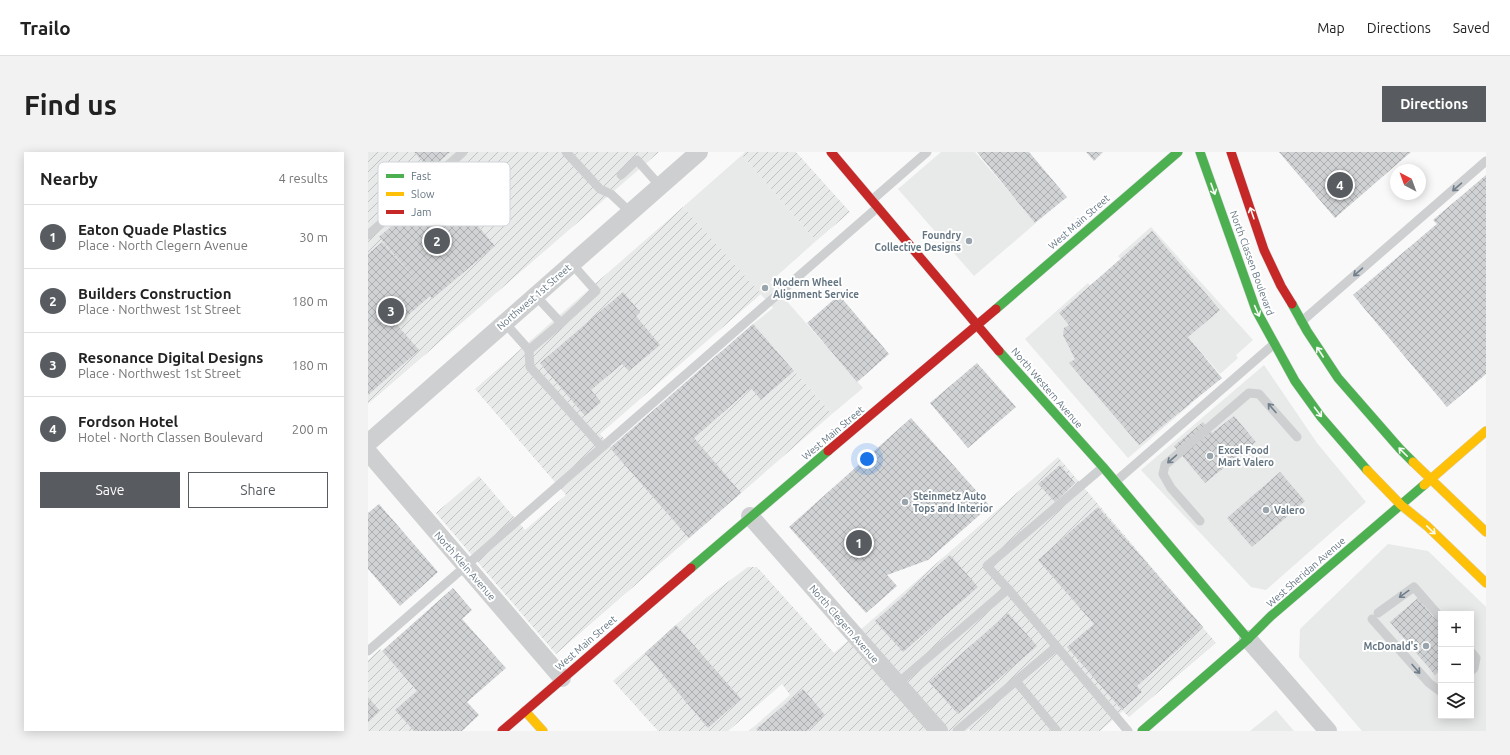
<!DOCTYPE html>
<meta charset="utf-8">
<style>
:root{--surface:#fff;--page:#f2f2f2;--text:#222;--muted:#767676;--line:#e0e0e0;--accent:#585c60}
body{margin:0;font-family:Ubuntu,sans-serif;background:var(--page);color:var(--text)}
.controls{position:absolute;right:12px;bottom:12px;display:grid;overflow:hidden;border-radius:0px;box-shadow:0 2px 10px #0003}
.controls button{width:36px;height:36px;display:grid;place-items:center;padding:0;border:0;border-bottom:1px solid var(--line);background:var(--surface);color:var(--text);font:20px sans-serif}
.compass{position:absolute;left:1022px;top:12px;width:36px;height:36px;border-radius:50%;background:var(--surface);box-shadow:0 2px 10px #0003;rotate:319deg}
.you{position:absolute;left:499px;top:307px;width:14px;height:14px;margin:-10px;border:3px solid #fff;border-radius:50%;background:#1a73e8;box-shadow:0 0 0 6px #1a73e833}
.badge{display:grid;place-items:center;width:26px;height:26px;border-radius:50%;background:var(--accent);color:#fff;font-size:13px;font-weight:700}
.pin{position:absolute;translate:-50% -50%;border:2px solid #fff;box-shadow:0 1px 4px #0006}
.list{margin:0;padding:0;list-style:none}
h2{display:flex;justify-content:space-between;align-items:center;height:52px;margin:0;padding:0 16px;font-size:17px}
h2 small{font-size:13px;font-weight:400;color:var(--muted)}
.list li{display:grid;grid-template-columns:26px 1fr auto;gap:12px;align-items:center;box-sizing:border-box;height:64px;padding:0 16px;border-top:1px solid var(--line)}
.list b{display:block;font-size:15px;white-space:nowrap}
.list p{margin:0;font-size:13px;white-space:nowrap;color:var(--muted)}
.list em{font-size:13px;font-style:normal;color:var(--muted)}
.actions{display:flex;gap:8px;padding:12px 16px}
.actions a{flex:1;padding:9px 0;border:1px solid var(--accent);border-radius:0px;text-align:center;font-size:14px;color:var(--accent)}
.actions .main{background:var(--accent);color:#fff}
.icon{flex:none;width:22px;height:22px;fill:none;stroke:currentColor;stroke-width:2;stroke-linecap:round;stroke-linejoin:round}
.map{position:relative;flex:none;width:1118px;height:579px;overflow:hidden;border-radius:0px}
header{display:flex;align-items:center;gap:24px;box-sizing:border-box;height:56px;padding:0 20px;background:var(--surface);border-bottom:1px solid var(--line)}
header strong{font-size:19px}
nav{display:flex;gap:22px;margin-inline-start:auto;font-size:14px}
.intro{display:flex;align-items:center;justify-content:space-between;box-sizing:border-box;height:96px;padding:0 24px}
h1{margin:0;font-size:28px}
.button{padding:10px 18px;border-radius:0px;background:var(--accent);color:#fff;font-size:14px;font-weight:700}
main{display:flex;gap:24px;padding:0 24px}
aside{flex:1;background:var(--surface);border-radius:0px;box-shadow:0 2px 10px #0003}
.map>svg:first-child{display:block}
</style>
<header>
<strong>Trailo</strong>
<nav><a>Map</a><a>Directions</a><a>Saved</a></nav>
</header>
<div class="intro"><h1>Find us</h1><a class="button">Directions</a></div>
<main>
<aside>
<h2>Nearby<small>4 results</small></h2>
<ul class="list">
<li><span class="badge">1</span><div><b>Eaton Quade Plastics</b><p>Place · North Clegern Avenue</p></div><em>30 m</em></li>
<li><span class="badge">2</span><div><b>Builders Construction</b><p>Place · Northwest 1st Street</p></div><em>180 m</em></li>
<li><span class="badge">3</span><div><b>Resonance Digital Designs</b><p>Place · Northwest 1st Street</p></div><em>180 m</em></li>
<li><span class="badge">4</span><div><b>Fordson Hotel</b><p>Hotel · North Classen Boulevard</p></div><em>200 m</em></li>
</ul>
<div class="actions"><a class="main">Save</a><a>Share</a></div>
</aside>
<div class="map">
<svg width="1118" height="579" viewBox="0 0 1118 579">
<defs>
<pattern id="industrial-furrows" width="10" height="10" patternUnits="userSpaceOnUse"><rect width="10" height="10" fill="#e8e9e9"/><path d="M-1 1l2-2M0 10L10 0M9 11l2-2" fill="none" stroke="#c0c1c2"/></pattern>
<pattern id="building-cross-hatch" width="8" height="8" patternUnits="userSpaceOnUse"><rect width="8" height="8" fill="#d0d2d3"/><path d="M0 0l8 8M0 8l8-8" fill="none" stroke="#acafb1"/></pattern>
</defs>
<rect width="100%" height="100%" fill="#f9f9f9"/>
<g fill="#e8e9e9" fill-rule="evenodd">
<polygon points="573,0 607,0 668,71 606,124 530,37"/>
<polygon points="374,3 448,89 402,130 495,236 464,262 385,172 405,156 315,55"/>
<polygon points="783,75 885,188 868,203 870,206 852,222 750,104"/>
<polygon points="720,131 823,252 760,306 657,187"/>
<polygon points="896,213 949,291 998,350 898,438 883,435 773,318"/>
<path d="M1020,392L1060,399L1118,455V579H994L931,505L932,477ZM1073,462H1103V564H1073Z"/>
<polygon points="908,558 926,579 882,579"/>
</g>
<g fill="url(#industrial-furrows)">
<polygon points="0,0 291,0 0,252"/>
<polygon points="377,0 428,0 482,60 448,89 374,3"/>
<polygon points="315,55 393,142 232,282 243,295 385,172 464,262 188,502 68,361 111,324 157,378 198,343 107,237"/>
<polygon points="690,305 848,491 761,565 755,559 732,579 602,579 601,577 599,579 381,579 422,543 414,532 360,579 290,579 245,529 338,446 380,415 389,415 466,501"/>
<polygon points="12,497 84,579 0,579 0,508"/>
</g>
<g fill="url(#building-cross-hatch)">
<polygon points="46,0 82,0 62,18"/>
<polygon points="609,0 661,0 699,45 667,71"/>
<polygon points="718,0 735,0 726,9"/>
<polygon points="911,0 1043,0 967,66"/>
<polygon points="1118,23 1118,222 1079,255 985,143 1064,76 1069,72 1065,68"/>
<polygon points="73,31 127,94 64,147 62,144 29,173 51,198 0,243 0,102 14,90 61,143 11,85"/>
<polygon points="784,79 852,158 820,185 854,226 771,293 701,211 707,207 695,183 696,176 701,173 691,161"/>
<polygon points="255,140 272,160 268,164 292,193 261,219 254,212 223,238 233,250 217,264 172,211"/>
<polygon points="471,143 521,202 489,230 439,171"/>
<polygon points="385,172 426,219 393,248 383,236 326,286 373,341 321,386 242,296"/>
<polygon points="609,211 648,255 600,296 562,251"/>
<polygon points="866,264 888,290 837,331 806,294 835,270 844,281"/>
<polygon points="543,266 622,354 560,408 519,423 529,434 498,461 421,375"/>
<polygon points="692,313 707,331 687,350 670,332"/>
<polygon points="912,320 937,349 884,395 859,366"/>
<polygon points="11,352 70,420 32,454 0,417 0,361"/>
<polygon points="730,355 835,475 769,534 774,540 754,558 699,495 726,472 670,408"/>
<polygon points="582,403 610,435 535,500 507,469"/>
<polygon points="85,436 104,458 94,467 138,516 99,550 111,563 94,579 46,579 27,558 49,539 14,499"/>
<polygon points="1050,446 1065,465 1068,463 1073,469 1073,518 1067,523 1022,470"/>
<polygon points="640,461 669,494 590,562 561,530"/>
<polygon points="308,473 373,547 340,576 277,501"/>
<polygon points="435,537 457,563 439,579 390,579 388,577"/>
<polygon points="0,545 12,559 0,570"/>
</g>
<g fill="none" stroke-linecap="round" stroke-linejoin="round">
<defs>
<g id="fast">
<polyline points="832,0 888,158 927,229 953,265 999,318"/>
<polyline points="924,152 939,179 970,226 1032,297 1045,310"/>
<polyline points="628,157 810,0"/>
<polyline points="631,199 735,315 880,487"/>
<polyline points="323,416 460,299"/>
<polyline points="774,579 880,487 903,464 1056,333"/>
</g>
<g id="slow">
<polyline points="1045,310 1118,380"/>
<polyline points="999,318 1033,353 1059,374 1118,431"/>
<polyline points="1056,333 1118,279"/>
<polyline points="157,559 175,579"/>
</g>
<g id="jam">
<polyline points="463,0 631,199"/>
<polyline points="863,0 896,98 913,134 924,152"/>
<polyline points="460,299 628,157"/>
<polyline points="134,579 323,416"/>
</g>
</defs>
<use href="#fast" stroke="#d5d6d7" stroke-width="10"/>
<use href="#slow" stroke="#d5d6d7" stroke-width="10"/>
<use href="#jam" stroke="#d5d6d7" stroke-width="10"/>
<g stroke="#cecfd0" stroke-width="9">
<polyline points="198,0 232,37 243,42 262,60"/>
<polyline points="253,23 269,8 292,34"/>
<polyline points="504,48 559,0"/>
<polyline points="0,83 95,0"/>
<polyline points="933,170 1118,9"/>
<polyline points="137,171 161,198 193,171 168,144"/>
<polyline points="193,171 228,139 204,112"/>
<polyline points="161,198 162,215 234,295"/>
<polyline points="747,330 906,192"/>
<polyline points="832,369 803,336 795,322 797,313 881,241 891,242 929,285"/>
<polyline points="640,437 760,579"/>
<polyline points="1010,461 1046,435 1073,466"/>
<polyline points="1004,467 1061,531 1073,540"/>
<polyline points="688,495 648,529 689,579"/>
<polyline points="0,499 510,55"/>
<polyline points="1103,500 1108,506 1106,516 1103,519"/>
<polyline points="529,532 640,437 619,414 735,315"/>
<polyline points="589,579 648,529"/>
</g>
<g stroke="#cecfd0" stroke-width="18">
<polyline points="0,291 331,0"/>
<polyline points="0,300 194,526"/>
<polyline points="382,364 571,579"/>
<polyline points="880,487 960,579"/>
</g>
<use href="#fast" stroke="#4caf50" stroke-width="9"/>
<use href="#slow" stroke="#ffc107" stroke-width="9"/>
<use href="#jam" stroke="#c62828" stroke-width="9"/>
</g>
<defs><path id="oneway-shaft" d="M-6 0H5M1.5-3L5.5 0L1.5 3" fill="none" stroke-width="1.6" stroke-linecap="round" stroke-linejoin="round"/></defs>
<g stroke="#707f8b">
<use href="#oneway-shaft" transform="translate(1089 35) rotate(139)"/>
<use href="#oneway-shaft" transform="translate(990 120) rotate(139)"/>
<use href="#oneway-shaft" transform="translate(904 256) rotate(-131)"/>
<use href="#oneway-shaft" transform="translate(804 307) rotate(139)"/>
<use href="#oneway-shaft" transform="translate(1036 442) rotate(144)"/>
<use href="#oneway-shaft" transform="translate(1048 517) rotate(49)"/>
</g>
<g stroke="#f6fbf6">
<use href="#oneway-shaft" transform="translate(845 37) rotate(70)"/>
<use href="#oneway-shaft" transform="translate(884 61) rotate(-109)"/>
<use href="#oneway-shaft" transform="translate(889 159) rotate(66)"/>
<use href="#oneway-shaft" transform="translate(952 200) rotate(-123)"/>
<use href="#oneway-shaft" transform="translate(950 260) rotate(53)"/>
<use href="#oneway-shaft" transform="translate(1035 300) rotate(-135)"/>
<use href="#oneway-shaft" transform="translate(1063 378) rotate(44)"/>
</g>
<g fill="#99a4ac" stroke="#fff" stroke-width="1.5">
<circle cx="601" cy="89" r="4"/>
<circle cx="397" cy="136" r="4"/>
<circle cx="842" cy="304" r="4"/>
<circle cx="537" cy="350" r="4"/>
<circle cx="898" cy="358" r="4"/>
<circle cx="1058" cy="494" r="4"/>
</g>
<g text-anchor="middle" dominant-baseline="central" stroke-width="4" stroke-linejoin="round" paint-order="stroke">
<g font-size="10" fill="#657683" stroke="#fff">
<text transform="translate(711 70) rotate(-41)">West Main Street</text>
<text transform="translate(884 111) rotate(70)">North Classen Boulevard</text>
<text transform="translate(166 145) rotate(-41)">Northwest 1st Street</text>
<text transform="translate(679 236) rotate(49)">North Western Avenue</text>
<text transform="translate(465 281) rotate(-40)">West Main Street</text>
<text transform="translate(97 414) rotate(49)">North Klein Avenue</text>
<text transform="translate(938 420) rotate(-41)">West Sheridan Avenue</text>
<text transform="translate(476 472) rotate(49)">North Clegern Avenue</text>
<text transform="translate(218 491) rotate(-41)">West Main Street</text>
</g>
<g font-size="10" font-weight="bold" fill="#657683" stroke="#fff" text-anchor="start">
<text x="593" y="83" text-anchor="end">Foundry<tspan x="593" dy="12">Collective Designs</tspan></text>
<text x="405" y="130">Modern Wheel<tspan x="405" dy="12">Alignment Service</tspan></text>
<text x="850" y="298">Excel Food<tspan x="850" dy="12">Mart Valero</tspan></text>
<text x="545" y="344">Steinmetz Auto<tspan x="545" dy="12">Tops and Interior</tspan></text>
<text x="906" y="358">Valero</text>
<text x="1050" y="494" text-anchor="end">McDonald's</text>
</g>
</g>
<rect x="10" y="10" width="132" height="64" rx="6" fill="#fff" stroke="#d1d6da" stroke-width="1"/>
<rect x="18" y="22" width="18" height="4" fill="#4caf50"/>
<rect x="18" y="40" width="18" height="4" fill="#ffc107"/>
<rect x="18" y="58" width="18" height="4" fill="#c62828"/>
<g font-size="11" fill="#657683">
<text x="43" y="28">Fast</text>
<text x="43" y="46">Slow</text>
<text x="43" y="64">Jam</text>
</g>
</svg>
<div class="controls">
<button>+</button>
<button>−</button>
<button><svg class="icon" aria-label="layers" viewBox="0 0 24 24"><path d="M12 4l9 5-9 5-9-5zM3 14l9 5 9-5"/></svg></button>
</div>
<svg class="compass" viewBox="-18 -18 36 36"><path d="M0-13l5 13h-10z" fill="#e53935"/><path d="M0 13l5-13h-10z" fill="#767676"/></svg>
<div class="you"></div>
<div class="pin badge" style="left:491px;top:391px">1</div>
<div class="pin badge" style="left:69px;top:89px">2</div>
<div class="pin badge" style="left:23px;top:159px">3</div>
<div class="pin badge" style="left:972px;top:33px">4</div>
</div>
</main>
